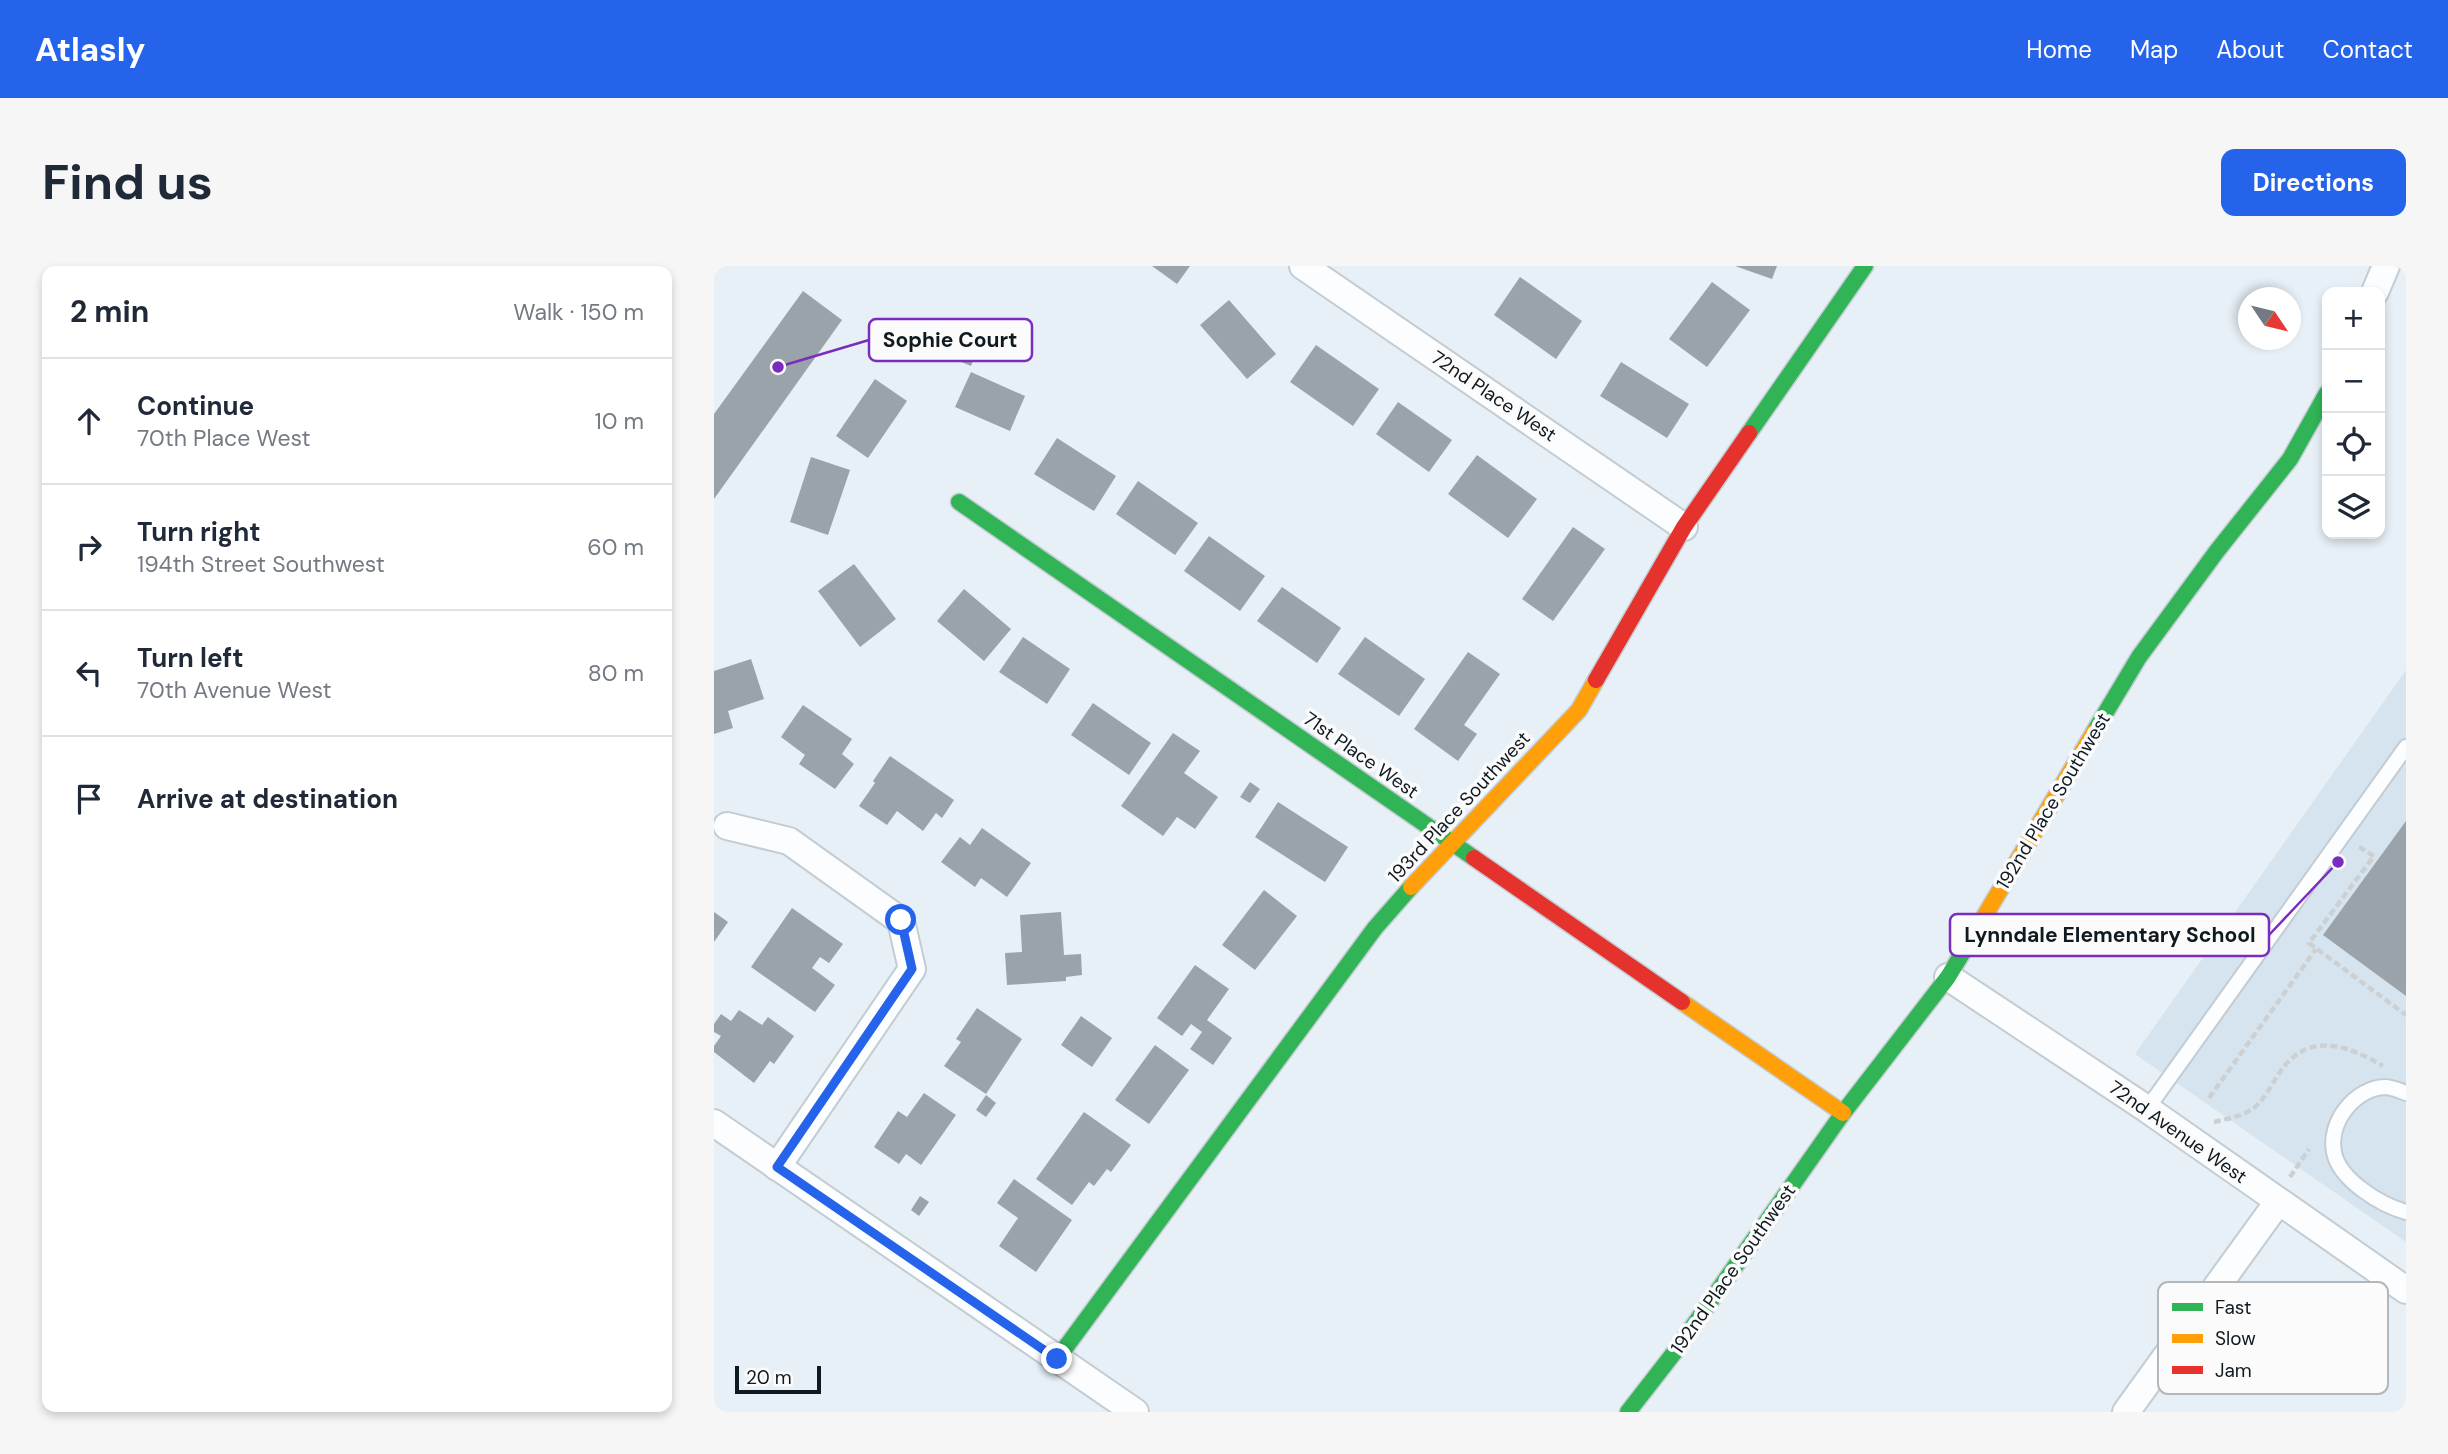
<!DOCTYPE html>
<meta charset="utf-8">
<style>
:root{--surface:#fff;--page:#f6f6f7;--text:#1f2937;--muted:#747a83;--line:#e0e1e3;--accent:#2563eb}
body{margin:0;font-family:"DM Sans",sans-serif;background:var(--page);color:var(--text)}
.controls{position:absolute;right:21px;top:21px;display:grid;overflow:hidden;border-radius:14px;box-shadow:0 4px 10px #0003}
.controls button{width:63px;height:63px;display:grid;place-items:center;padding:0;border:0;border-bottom:2px solid var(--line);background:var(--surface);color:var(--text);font:35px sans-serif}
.compass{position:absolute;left:1524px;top:21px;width:63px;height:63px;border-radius:50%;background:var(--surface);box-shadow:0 4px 10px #0003;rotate:125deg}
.scale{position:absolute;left:21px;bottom:18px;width:86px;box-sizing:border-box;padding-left:7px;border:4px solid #0f1920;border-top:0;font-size:19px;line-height:24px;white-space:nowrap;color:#0f1920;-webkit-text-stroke:5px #fbfbfb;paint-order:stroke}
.stop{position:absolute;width:21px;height:21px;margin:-16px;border:5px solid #2563eb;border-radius:50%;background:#fff}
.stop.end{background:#2563eb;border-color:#fff;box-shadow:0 2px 7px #0008}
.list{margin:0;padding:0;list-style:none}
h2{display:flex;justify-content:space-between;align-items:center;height:91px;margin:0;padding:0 28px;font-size:30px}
h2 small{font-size:23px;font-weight:400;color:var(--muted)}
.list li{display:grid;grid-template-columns:46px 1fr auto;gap:21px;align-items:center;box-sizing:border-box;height:126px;padding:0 28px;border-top:2px solid var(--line)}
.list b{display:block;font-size:26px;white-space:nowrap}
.list p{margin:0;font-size:23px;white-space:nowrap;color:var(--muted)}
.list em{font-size:23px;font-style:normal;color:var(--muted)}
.icon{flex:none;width:38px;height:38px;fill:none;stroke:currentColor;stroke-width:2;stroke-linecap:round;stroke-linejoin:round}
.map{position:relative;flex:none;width:1692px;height:1146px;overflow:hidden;border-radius:14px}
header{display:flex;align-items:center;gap:42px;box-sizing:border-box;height:98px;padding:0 35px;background:var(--accent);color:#fff}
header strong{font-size:33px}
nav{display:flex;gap:38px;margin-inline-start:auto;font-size:24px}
.intro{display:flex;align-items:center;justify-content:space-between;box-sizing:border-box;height:168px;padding:0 42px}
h1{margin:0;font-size:49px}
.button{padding:18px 32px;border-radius:14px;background:var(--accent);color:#fff;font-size:24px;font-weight:700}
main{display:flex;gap:42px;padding:0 42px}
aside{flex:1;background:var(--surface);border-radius:14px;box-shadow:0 4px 10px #0003}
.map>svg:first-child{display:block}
</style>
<header>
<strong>Atlasly</strong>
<nav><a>Home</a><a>Map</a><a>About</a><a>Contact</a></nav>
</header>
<div class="intro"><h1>Find us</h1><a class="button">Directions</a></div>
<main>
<aside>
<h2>2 min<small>Walk · 150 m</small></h2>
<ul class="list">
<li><svg class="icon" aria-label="ahead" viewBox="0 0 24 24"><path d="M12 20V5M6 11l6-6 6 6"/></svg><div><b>Continue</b><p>70th Place West</p></div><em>10 m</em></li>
<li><svg class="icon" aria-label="right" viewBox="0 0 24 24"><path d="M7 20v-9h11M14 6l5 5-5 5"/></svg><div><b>Turn right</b><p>194th Street Southwest</p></div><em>60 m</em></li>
<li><svg class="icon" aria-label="left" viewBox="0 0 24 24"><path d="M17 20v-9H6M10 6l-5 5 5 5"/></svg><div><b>Turn left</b><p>70th Avenue West</p></div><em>80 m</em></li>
<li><svg class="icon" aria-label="arrive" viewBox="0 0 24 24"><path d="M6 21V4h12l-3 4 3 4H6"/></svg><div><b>Arrive at destination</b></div></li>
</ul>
</aside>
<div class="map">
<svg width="1692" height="1146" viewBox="0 0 1692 1146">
<rect width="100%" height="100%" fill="#e7f0f7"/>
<polygon fill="#d5e4ef" points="1692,404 1692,976 1421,788"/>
<g fill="#9aa3a9">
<polygon points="438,0 476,0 463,18"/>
<polygon points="1021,0 1063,0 1058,13"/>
<polygon points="806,11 868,55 842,93 780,49"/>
<polygon points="998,16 1036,44 993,101 955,73"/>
<polygon points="89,25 128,54 0,233 0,148"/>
<polygon points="515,34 562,88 533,113 486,59"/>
<polygon points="602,79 665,123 639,160 576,116"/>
<polygon points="246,80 262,87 257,100 240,93"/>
<polygon points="907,96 975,138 953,172 886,130"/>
<polygon points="257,106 311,130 296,165 241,141"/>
<polygon points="161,113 193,135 154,192 122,170"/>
<polygon points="684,136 738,174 715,206 662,168"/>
<polygon points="343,172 402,210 380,245 320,208"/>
<polygon points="763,189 823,233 794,272 734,228"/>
<polygon points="97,191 136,204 114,269 76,256"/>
<polygon points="424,215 484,257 461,289 402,248"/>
<polygon points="859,261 891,283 839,355 808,333"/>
<polygon points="495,270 551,310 526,345 470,305"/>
<polygon points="140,298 182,353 146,381 104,325"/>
<polygon points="568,321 627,362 603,397 543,355"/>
<polygon points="250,323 297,363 270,395 223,355"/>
<polygon points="309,371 356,403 333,438 285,406"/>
<polygon points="651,371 711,413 685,450 624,408"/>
<polygon points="754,386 786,408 750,459 763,468 744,495 700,463"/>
<polygon points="37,393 50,433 14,445 19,462 0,468 0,405"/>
<polygon points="379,437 437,477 415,509 357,469"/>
<polygon points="89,439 138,473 128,488 140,498 121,523 85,498 91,489 67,471"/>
<polygon points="459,467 486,485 470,507 504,531 481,563 463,551 449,570 407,540"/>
<polygon points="176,490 240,534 228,552 222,547 209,565 183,545 173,559 145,540 161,517 159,515"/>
<polygon points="536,516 546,523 536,537 526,531"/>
<polygon points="564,536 634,581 611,616 541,571"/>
<polygon points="1692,555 1692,730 1609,669"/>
<polygon points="268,562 317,597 293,631 267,612 261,621 227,596 246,571 256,579"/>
<polygon points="550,624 583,650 541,704 508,679"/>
<polygon points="78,642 129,678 115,697 106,691 98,702 121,719 101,746 37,701"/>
<polygon points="0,646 14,656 0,676"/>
<polygon points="347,646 350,689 367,688 368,709 352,711 352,715 293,719 291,687 308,686 306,649"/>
<polygon points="481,699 515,723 493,754 518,772 499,799 476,783 488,766 477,758 468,770 443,752"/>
<polygon points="263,742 308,773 272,828 230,800 247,776 242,773"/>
<polygon points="25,744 48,759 54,751 80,770 60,798 56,795 40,817 0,786 0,780 7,770 0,766 0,758 7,748 17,755"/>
<polygon points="367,750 398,772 378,801 347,779"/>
<polygon points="441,779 475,804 435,858 401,834"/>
<polygon points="210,827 242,849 207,899 192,888 185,898 160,881 184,845 193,851"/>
<polygon points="272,829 282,837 272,851 262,844"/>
<polygon points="370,846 417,879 397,906 393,903 380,920 375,916 358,939 322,913"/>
<polygon points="300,913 358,954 322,1006 285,980 304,952 283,937"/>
<polygon points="206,930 215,936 205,950 197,944"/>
</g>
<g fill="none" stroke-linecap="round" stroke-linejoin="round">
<defs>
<g id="lane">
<path d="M1692,827C1686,825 1678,821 1671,821C1641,822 1614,856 1620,886C1625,914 1667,939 1692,946"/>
<polyline points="1433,843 1692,481"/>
</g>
<g id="street">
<polyline points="589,0 970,261"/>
<polyline points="1661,26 1672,0"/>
<polyline points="13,560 75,575 187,655 198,703 63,901"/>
<polyline points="1234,711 1433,843 1692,1024"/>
<polyline points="0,857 421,1146"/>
<polyline points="1412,1146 1564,936"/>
</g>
<g id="fast">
<polyline points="1035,167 1151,0"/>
<polyline points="245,236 760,592"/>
<polyline points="1380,466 1425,391 1503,285 1576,193 1613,127"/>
<polyline points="343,1093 661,662 697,621"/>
<polyline points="914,1146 963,1083 1129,847 1234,711 1267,656"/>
</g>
<g id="slow">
<polyline points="697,621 865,444 882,414"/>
<polyline points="1267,656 1380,466"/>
<polyline points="968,736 1129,847"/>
</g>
<g id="jam">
<polyline points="882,414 970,261 1035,167"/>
<polyline points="760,592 968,736"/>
</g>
</defs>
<use href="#lane" stroke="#c3ccd3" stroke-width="18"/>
<use href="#street" stroke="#c3ccd3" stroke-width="30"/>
<use href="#fast" stroke="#c3ccd3" stroke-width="19"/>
<use href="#slow" stroke="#c3ccd3" stroke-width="19"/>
<use href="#jam" stroke="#c3ccd3" stroke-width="19"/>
<g stroke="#cdd0d2" stroke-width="4.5" stroke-dasharray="7 3.5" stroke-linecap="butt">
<polyline points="1648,580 1647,582 1660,590 1595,677 1692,749"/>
<polyline points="1495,832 1602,683"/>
<path d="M1500,856C1513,853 1530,850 1541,841C1555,829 1562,807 1576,794C1604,767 1640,783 1669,800"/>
<polyline points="1576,911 1595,883"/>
</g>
<use href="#lane" stroke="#fbfdfe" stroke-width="14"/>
<use href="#street" stroke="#fbfdfe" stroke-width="26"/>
<use href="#fast" stroke="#30b455" stroke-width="16"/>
<use href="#slow" stroke="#ff9f0a" stroke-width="16"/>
<use href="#jam" stroke="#e5322d" stroke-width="16"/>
</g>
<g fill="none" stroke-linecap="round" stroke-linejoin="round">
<polyline stroke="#2563eb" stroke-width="9" points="187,654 198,703 63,901 343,1093"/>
</g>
<g text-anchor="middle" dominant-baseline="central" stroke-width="7" stroke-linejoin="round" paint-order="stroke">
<g font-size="19" fill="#0f1920" stroke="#fbfbfb">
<text transform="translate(780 130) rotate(34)">72nd Place West</text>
<text transform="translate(647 489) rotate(35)">71st Place West</text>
<text transform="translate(1339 535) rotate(-59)">192nd Place Southwest</text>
<text transform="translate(745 541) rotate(-47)">193rd Place Southwest</text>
<text transform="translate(1464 866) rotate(35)">72nd Avenue West</text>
<text transform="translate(1019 1003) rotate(-55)">192nd Place Southwest</text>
</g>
</g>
<rect x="1444" y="1016" width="230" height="112" rx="10" fill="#fbfbfb" stroke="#b4b7b9" stroke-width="2"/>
<rect x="1458" y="1037" width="31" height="8" fill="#30b455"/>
<rect x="1458" y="1068" width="31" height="9" fill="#ff9f0a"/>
<rect x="1458" y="1100" width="31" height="8" fill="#e5322d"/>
<g font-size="19" fill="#0f1920">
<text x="1501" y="1048">Fast</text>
<text x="1501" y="1079">Slow</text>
<text x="1501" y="1111">Jam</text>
</g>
<path fill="none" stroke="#7b2cbf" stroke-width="2.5" d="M64 101L155 74M1624 596L1555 669"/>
<g fill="#7b2cbf" stroke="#fbfbfb" stroke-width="2.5">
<circle cx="64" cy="101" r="7"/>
<circle cx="1624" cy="596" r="7"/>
</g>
<g fill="#fbfbfb" stroke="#7b2cbf" stroke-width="2.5">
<rect x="155" y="53" width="163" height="42" rx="7"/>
<rect x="1236" y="648" width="319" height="42" rx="7"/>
</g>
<g font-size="21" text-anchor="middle" font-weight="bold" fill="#0f1920">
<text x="236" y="81">Sophie Court</text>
<text x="1396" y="676">Lynndale Elementary School</text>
</g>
</svg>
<div class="controls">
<button>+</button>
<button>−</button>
<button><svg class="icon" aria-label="locate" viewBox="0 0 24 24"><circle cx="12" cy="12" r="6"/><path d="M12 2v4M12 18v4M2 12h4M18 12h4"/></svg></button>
<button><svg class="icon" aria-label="layers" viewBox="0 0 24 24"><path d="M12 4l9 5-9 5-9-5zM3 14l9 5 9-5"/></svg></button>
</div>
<svg class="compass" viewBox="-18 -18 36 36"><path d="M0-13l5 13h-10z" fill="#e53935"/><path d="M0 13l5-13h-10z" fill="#747a83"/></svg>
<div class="scale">20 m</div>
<div class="stop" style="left:187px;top:654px"></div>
<div class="stop end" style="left:343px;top:1093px"></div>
</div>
</main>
